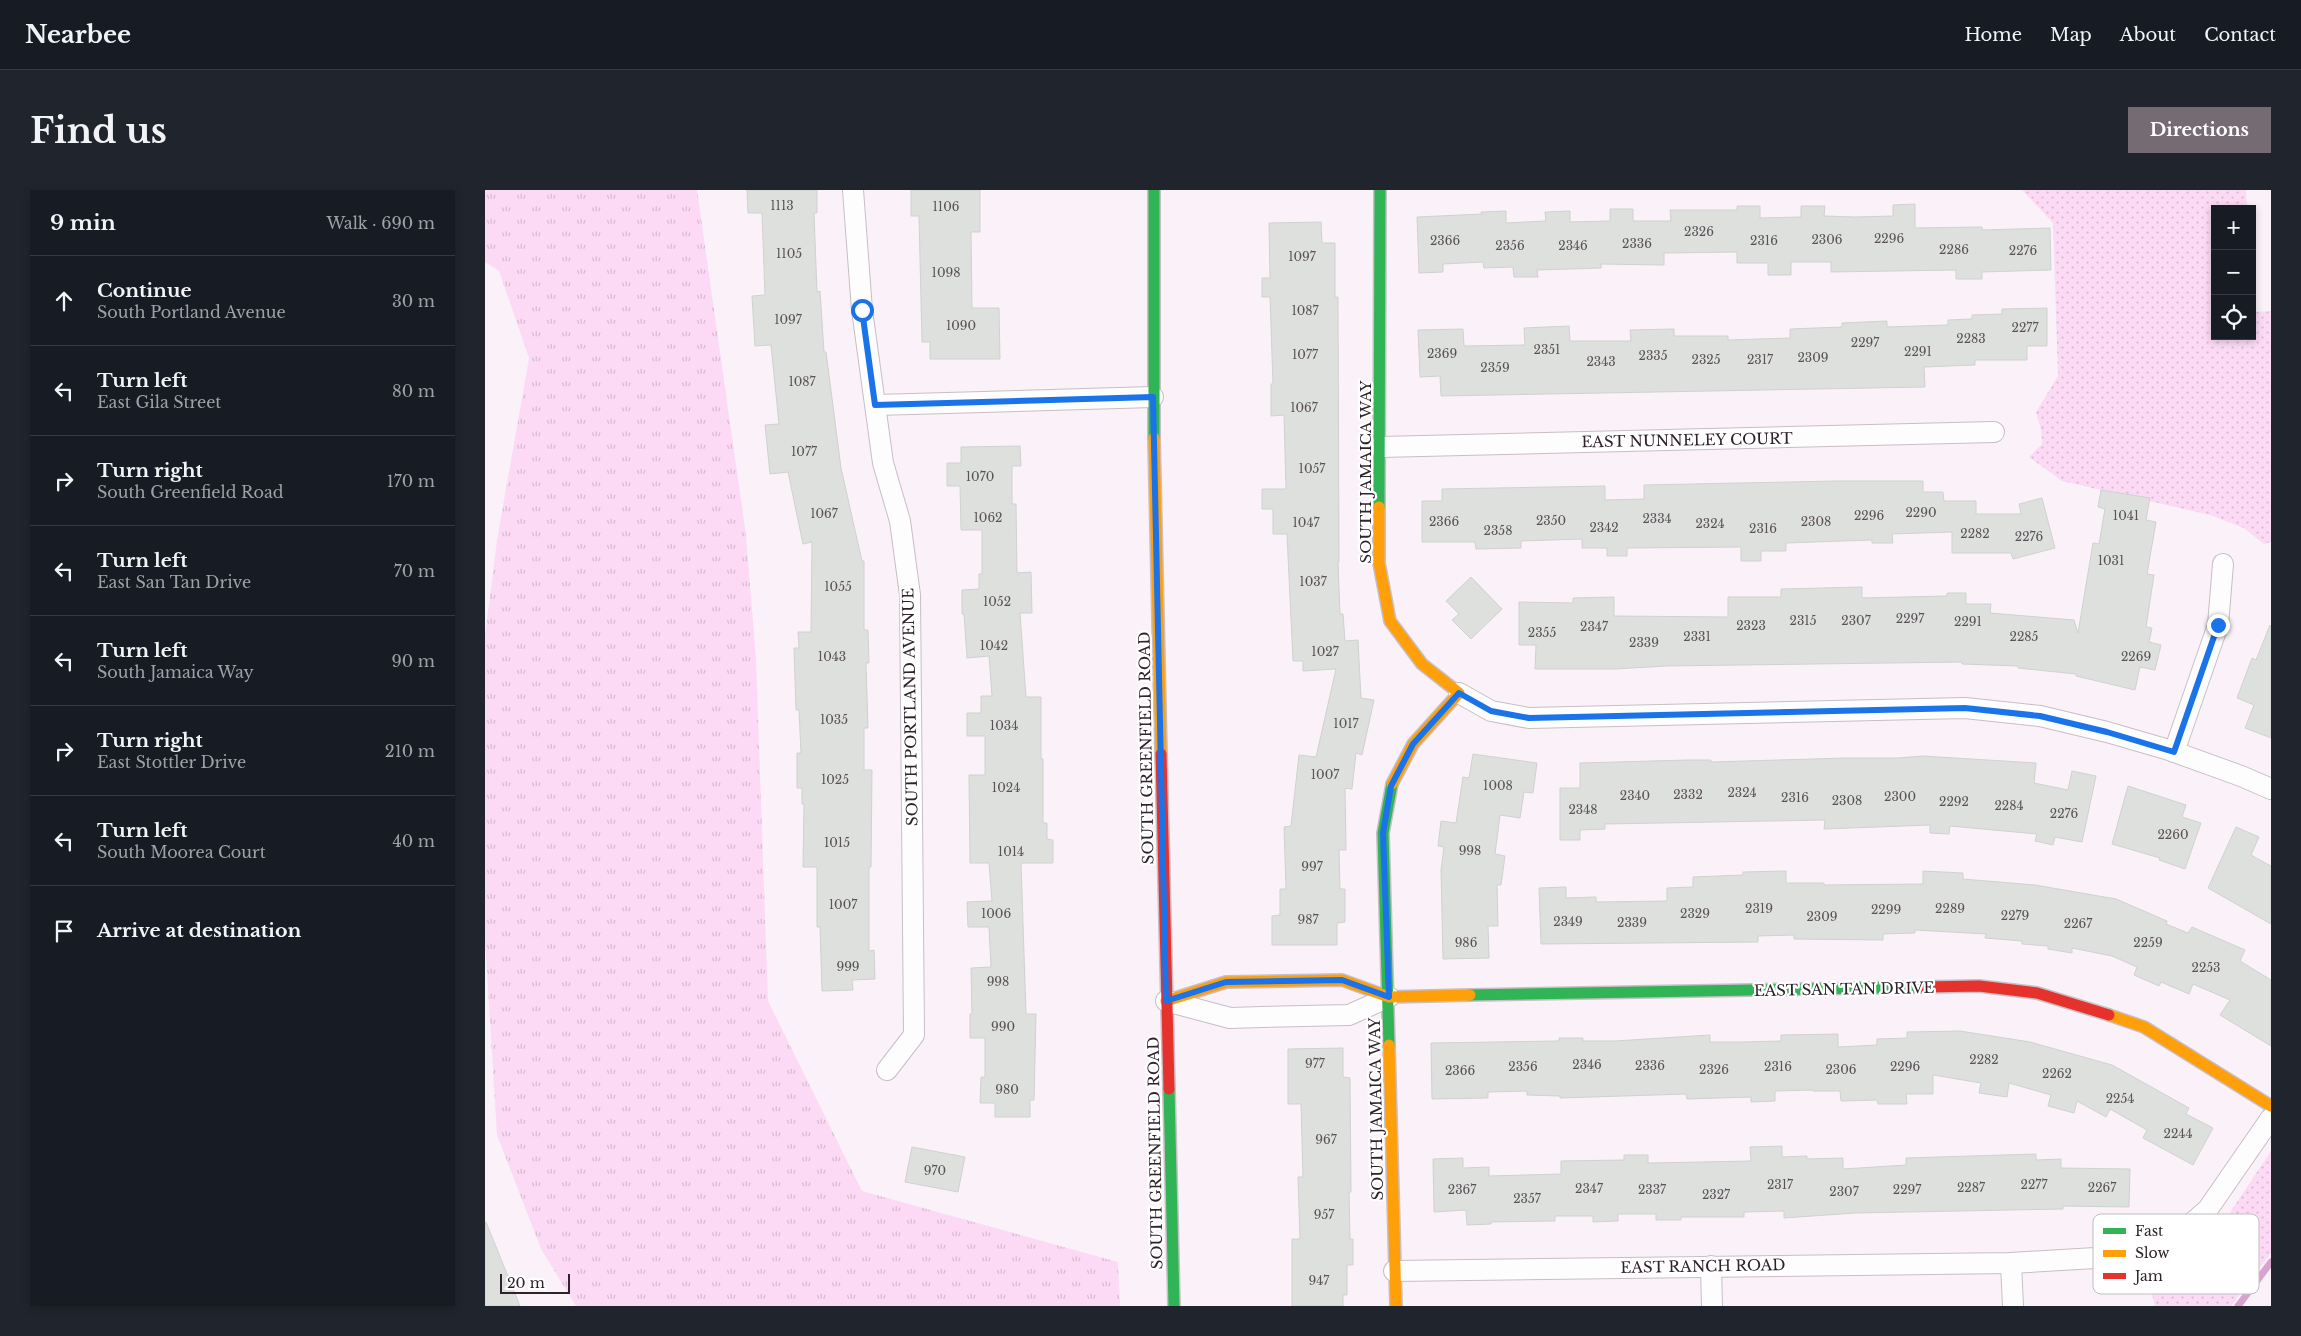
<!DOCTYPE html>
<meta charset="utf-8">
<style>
:root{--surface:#171b24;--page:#20242c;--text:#f1f3f6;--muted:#9ea1a6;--line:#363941;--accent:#756b73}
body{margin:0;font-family:"Libre Baskerville",serif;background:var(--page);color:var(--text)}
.controls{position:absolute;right:15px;top:15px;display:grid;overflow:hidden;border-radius:0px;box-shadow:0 2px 8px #0003}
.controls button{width:45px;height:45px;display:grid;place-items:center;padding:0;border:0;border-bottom:1px solid var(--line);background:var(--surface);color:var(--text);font:25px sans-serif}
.scale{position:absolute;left:15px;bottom:12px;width:70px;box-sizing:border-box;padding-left:5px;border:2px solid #2e222b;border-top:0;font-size:14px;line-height:18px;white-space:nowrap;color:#2e222b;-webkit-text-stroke:4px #fff;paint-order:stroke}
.stop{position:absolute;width:15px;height:15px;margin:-11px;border:4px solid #1a73e8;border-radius:50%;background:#fff}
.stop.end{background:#1a73e8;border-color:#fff;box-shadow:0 1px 5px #0008}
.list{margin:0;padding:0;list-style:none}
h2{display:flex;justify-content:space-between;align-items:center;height:65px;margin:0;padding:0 20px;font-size:21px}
h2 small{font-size:16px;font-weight:400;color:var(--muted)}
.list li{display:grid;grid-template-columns:32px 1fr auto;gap:15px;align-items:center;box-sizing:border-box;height:90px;padding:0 20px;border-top:1px solid var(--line)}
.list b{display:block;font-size:19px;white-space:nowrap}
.list p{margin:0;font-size:16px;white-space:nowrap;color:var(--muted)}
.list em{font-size:16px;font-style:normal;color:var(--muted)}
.icon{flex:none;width:28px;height:28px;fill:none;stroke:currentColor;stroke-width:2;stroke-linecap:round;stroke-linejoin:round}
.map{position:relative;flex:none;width:1786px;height:1116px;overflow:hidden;border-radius:0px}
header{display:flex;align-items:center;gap:30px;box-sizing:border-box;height:70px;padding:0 25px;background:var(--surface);border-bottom:1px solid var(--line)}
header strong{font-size:24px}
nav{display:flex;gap:28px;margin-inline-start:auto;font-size:18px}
.intro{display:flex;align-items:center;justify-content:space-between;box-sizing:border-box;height:120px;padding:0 30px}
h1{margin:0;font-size:35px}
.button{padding:12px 22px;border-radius:0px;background:var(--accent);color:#fff;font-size:18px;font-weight:700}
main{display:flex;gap:30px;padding:0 30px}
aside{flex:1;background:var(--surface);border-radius:0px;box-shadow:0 2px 8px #0003}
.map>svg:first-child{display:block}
</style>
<header>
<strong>Nearbee</strong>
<nav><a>Home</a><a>Map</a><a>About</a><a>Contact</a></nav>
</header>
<div class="intro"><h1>Find us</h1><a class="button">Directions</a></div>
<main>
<aside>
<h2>9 min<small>Walk · 690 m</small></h2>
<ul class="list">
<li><svg class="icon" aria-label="ahead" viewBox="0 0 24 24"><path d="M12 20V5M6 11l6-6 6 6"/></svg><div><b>Continue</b><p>South Portland Avenue</p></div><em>30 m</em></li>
<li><svg class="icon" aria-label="left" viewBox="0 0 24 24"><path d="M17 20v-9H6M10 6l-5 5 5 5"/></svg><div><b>Turn left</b><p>East Gila Street</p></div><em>80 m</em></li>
<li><svg class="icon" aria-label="right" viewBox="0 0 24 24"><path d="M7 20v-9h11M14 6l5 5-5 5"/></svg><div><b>Turn right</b><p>South Greenfield Road</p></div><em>170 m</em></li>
<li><svg class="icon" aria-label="left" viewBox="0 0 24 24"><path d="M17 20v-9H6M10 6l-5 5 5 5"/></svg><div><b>Turn left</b><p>East San Tan Drive</p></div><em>70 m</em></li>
<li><svg class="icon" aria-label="left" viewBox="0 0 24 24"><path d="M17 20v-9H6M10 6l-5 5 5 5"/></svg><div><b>Turn left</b><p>South Jamaica Way</p></div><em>90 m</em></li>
<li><svg class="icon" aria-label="right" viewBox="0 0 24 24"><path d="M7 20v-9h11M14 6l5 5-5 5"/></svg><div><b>Turn right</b><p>East Stottler Drive</p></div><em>210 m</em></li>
<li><svg class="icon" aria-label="left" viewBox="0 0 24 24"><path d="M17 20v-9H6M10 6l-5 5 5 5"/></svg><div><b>Turn left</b><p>South Moorea Court</p></div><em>40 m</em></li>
<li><svg class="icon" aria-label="arrive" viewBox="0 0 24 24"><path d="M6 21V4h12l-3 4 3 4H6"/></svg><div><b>Arrive at destination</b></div></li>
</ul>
</aside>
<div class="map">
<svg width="1786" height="1116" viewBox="0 0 1786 1116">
<defs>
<pattern id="grass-tufts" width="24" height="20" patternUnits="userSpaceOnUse" patternTransform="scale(1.25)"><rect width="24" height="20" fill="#fcdaf5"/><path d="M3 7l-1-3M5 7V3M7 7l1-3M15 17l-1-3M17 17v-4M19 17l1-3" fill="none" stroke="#d8bbd2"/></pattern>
<pattern id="park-dots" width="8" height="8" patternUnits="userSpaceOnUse" patternTransform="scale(1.25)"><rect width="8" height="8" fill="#fcdaf5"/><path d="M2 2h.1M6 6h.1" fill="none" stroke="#d8bbd2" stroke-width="1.8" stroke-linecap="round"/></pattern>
</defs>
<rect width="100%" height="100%" fill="#faf2f8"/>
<polygon fill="url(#grass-tufts)" points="0,0 212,0 261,345 271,469 283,811 377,1001 633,1072 635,1116 91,1116 56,1059 12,945 0,750 0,445 12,350 44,168 14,81 0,72"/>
<g fill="url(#park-dots)">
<polygon points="1537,0 1761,0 1762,19 1730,19 1730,146 1767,146 1767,122 1786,121 1786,352 1779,354 1759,338 1725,325 1577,291 1544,267 1557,254 1556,240 1551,222 1573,186 1568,33"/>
<polygon points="1786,961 1786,1063 1746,1116 1670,1116 1660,1077 1699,1060 1742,1027"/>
</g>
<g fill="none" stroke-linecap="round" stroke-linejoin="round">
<polyline stroke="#d8a4cf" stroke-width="7" points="1753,1116 1786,1072"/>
</g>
<g fill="#dde0dd" stroke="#d0d2cf">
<polygon points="262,0 332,0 332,23 329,23 332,102 335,101 339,162 341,162 356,278 377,371 379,371 379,440 383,440 384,473 381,473 383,538 379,538 379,580 387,580 386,677 384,677 384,761 389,760 390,789 367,790 368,800 337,801 335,737 332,737 332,677 318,677 319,614 317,614 317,598 312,598 312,563 316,563 314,520 311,520 309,458 314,458 313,442 326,442 327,352 318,354 303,282 285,284 280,235 294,234 286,155 270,156 267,106 280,105 277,23 263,23"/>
<polygon points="426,0 495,0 495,42 486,42 487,118 514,118 515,169 445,169 445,152 437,152 434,26 426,26"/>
<polygon points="1430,14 1430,38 1497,37 1497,40 1565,38 1566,80 1497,82 1497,89 1471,89 1471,80 1346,82 1346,72 1306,72 1306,85 1283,85 1283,73 1252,73 1252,62 1179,63 1179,75 1116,74 1116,78 1052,80 1053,87 1029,87 1028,77 999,78 998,72 958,74 958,82 934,83 932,27 997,24 996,22 1021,21 1021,33 1061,31 1060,22 1085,21 1085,32 1125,31 1125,19 1148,19 1148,31 1186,31 1185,20 1252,20 1252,16 1275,16 1275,28 1316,27 1316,16 1340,16 1339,26 1370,27 1408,26 1408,15"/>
<polygon points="836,32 837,53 850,53 850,107 853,107 854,372 853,372 855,424 858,424 860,451 873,450 876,508 889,510 877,565 871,563 867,599 860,598 861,660 854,660 855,699 860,699 860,732 852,733 852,755 787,755 787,726 795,725 795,699 801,699 799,637 806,636 814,565 831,567 851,479 818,481 818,471 808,471 802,344 788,344 788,319 777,319 777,299 801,299 799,225 786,226 786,194 788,194 785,107 777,107 777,88 785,88 784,33"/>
<polygon points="1562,118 1562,156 1542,156 1542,170 1490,170 1490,175 1439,177 1440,197 956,206 955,186 935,187 933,140 978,139 979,156 1040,155 1039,138 1084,136 1085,151 1146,151 1145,140 1189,139 1189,146 1243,146 1243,150 1305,148 1305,139 1357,137 1357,133 1402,131 1402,137 1463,135 1463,130 1487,129 1487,125 1517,124 1517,119"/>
<polygon points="535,256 536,276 527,276 527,314 531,314 532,383 546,382 547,423 535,423 541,507 556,507 556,569 558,569 558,633 562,633 562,649 568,650 568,673 536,673 541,824 551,824 549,910 545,910 545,927 510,927 510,913 495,913 496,887 500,887 500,848 485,848 485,824 487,824 486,778 506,777 504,737 483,737 482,712 507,711 504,673 485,673 484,585 500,585 500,546 482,546 482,523 496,523 496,506 507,506 504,466 482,468 479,424 477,424 477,400 494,399 494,384 497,384 497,340 476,340 475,296 462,296 462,273 476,273 476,257"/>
<polygon points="1352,291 1438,291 1438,302 1458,302 1459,311 1491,311 1491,324 1536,324 1534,314 1557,308 1570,358 1528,369 1526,363 1467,363 1467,342 1407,344 1408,353 1387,353 1387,350 1301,353 1301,361 1276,361 1276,371 1256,371 1256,357 1142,358 1142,366 1122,366 1122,358 1097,358 1097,349 1036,351 1036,358 991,359 990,352 937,352 937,311 957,311 957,299 1120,296 1120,310 1159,309 1159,295"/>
<polygon points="1616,300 1665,308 1661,330 1671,332 1662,384 1669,385 1661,437 1667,438 1664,452 1676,455 1670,480 1655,477 1650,500 1591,486 1591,484 1533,478 1533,476 1477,474 1477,472 1182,476 1129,479 1050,479 1051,455 1034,455 1034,412 1088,413 1088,408 1129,407 1129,426 1243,427 1243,407 1296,407 1296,399 1377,397 1377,408 1462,406 1462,403 1481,403 1481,414 1506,414 1505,423 1589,430 1593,443 1608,353 1614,354 1620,319 1613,317"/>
<polygon points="986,387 1017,419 986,449 967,430 974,424 961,411"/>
<polygon points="1785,435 1786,436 1786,548 1760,538 1769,515 1752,508 1767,468 1771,470"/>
<polygon points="988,564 1052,573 1048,603 1039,602 1035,628 1015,625 1010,664 1020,666 1016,695 1012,695 1013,736 1003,736 1004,768 958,769 956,680 959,657 953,656 956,631 971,633 978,587 984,588"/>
<polygon points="1438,566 1551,573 1549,593 1583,600 1587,581 1611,586 1597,652 1570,647 1568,655 1550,651 1552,644 1465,636 1464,644 1445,643 1445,635 1339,639 1340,630 1120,634 1120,639 1095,640 1095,650 1075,650 1075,598 1095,598 1095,573 1204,570 1226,570 1226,572 1360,568 1413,568"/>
<polygon points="1643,596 1701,615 1697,627 1716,633 1700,679 1674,670 1675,668 1627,654"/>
<polygon points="1751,637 1774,647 1766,665 1786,676 1786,734 1723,698"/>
<polygon points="1301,681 1301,693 1339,693 1339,695 1438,694 1438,681 1478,683 1478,689 1550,695 1631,709 1682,731 1681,734 1703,743 1707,737 1760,760 1755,771 1786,790 1786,856 1735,825 1745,810 1708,794 1704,804 1676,792 1674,796 1649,785 1652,777 1627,766 1587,758 1587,763 1563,759 1563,756 1537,754 1537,751 1500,748 1501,744 1430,740 1430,743 1398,744 1398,750 1309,749 1309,745 1273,746 1273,752 1056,754 1054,698 1081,697 1081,708 1111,707 1111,712 1182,711 1182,698 1208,697 1208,687 1258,685 1258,682"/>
<polygon points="1475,841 1545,852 1627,875 1704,918 1701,924 1728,938 1708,975 1658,948 1662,940 1625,919 1621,927 1592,911 1589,923 1563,916 1566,905 1524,893 1522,907 1494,903 1496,893 1448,885 1448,904 1421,904 1422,914 1393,914 1392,910 1356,911 1355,901 1328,901 1328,900 1290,901 1290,911 1266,912 1266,907 1202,909 1201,904 1075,908 1075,906 1042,905 1042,901 1003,902 1003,908 947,909 946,853 1074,851 1074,848 1098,848 1098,851 1130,851 1225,845 1225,852 1256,852 1296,851 1296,845 1353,844 1353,857 1392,855 1392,849 1422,848 1422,842"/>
<polygon points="858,858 858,887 865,888 866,1002 864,1002 865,1049 868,1049 868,1075 862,1075 862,1105 858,1105 858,1116 807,1116 807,1049 815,1049 813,987 818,987 816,914 803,914 803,859"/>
<polygon points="1297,956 1297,967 1322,966 1322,969 1358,968 1358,979 1421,975 1421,968 1551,964 1551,970 1576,969 1576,978 1645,979 1644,1017 1578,1016 1578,1019 1370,1023 1299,1028 1299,1021 1259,1022 1259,1027 1196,1027 1196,1030 1171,1030 1171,1024 1133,1024 1133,1031 1108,1032 1108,1026 1070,1026 1070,1031 1006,1032 1006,1034 982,1035 981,1020 949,1022 948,969 978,968 978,978 1004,977 1004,986 1076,984 1076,971 1139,970 1139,965 1163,965 1163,973 1266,971 1265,957"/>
<polygon points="427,957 480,967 473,1002 420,992"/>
<polygon points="0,1032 1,1032 35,1116 0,1116"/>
</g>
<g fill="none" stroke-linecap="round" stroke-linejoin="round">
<defs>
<g id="street">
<polyline points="368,0 377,120 398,273 415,331 425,405 429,845 402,880"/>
<polyline points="391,215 668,207"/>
<polyline points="895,257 1509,242"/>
<polyline points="974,503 1006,521 1044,528 1480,518 1555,526 1622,542 1684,560 1756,586 1786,599"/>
<polyline points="1689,562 1733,435 1738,374"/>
<polyline points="681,811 745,828 777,827 864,825 904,807"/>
<polyline points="1526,1073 1528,1116"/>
<polyline points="1226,1076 1227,1116"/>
<polyline points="909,1081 1526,1073 1610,1068 1657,1062 1693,1045 1723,1019 1786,928"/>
</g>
<g id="fast">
<polyline points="669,248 669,0"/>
<polyline points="894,317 895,0"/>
<polyline points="985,805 1439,797"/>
<polyline points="904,855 898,643 907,594"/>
<polyline points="684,899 689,1116"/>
</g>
<g id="slow">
<polyline points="669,248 676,564"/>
<polyline points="894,317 894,373 905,431 937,474 974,503 928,554 907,594"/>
<polyline points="681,811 741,792 857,790 904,807 985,805"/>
<polyline points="1624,825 1659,837 1786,916"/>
<polyline points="904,855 911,1116"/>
</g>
<g id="jam">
<polyline points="676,564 684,899"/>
<polyline points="1439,797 1494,796 1552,803 1624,825"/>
</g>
</defs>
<use href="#street" stroke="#c8bec6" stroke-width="22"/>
<use href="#fast" stroke="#c8bec6" stroke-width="14"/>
<use href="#slow" stroke="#c8bec6" stroke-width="14"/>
<use href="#jam" stroke="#c8bec6" stroke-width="14"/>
<use href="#street" stroke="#fefdfe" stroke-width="20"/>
<use href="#fast" stroke="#30b455" stroke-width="11"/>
<use href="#slow" stroke="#ff9f0a" stroke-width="11"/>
<use href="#jam" stroke="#e5322d" stroke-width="11"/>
</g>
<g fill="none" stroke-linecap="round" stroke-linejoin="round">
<polyline stroke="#1a73e8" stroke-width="6" points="377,120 390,215 668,207 681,811 741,792 857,790 904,807 898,643 906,596 928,554 974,503 1006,521 1044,528 1480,518 1555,526 1622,542 1689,562 1733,435"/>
</g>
<g text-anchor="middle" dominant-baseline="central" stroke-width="4.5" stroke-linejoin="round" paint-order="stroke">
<g font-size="12" fill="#5a5258">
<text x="297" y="15">1113</text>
<text x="461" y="16">1106</text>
<text x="1214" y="41">2326</text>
<text x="1404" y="48">2296</text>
<text x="1342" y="49">2306</text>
<text x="960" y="50">2366</text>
<text x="1279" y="50">2316</text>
<text x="1152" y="53">2336</text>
<text x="1025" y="55">2356</text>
<text x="1088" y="55">2346</text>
<text x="1469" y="59">2286</text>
<text x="1538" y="60">2276</text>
<text x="304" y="63">1105</text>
<text x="817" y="66">1097</text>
<text x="461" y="82">1098</text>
<text x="820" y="120">1087</text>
<text x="303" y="129">1097</text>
<text x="476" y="135">1090</text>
<text x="1540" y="137">2277</text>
<text x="1486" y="148">2283</text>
<text x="1380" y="152">2297</text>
<text x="1062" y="159">2351</text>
<text x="1433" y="161">2291</text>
<text x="957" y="163">2369</text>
<text x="820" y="164">1077</text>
<text x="1168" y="165">2335</text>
<text x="1328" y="167">2309</text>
<text x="1221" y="169">2325</text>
<text x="1275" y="169">2317</text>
<text x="1116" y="171">2343</text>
<text x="1010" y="177">2359</text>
<text x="317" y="191">1087</text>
<text x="819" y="217">1067</text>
<text x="319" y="261">1077</text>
<text x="827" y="278">1057</text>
<text x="495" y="286">1070</text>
<text x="1436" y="322">2290</text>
<text x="339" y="323">1067</text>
<text x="1384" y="325">2296</text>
<text x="1641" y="325">1041</text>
<text x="503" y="327">1062</text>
<text x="1172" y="328">2334</text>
<text x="1066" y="330">2350</text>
<text x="959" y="331">2366</text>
<text x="1331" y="331">2308</text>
<text x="821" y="332">1047</text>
<text x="1225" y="333">2324</text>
<text x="1119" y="337">2342</text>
<text x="1278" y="338">2316</text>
<text x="1013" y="340">2358</text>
<text x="1490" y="343">2282</text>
<text x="1544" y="346">2276</text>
<text x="1626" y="370">1031</text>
<text x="828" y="391">1037</text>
<text x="353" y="396">1055</text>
<text x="512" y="411">1052</text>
<text x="1425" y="428">2297</text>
<text x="1318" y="430">2315</text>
<text x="1371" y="430">2307</text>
<text x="1483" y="431">2291</text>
<text x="1266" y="435">2323</text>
<text x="1109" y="436">2347</text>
<text x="1057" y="442">2355</text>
<text x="1212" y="446">2331</text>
<text x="1539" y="446">2285</text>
<text x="1159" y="452">2339</text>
<text x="509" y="455">1042</text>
<text x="840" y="461">1027</text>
<text x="347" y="466">1043</text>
<text x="1651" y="466">2269</text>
<text x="349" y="529">1035</text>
<text x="861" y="533">1017</text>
<text x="519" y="535">1034</text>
<text x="840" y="584">1007</text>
<text x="350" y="589">1025</text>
<text x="1013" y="595">1008</text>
<text x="521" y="597">1024</text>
<text x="1257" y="602">2324</text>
<text x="1203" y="604">2332</text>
<text x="1150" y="605">2340</text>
<text x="1415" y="606">2300</text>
<text x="1310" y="607">2316</text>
<text x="1362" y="610">2308</text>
<text x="1469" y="611">2292</text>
<text x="1524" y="615">2284</text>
<text x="1098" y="619">2348</text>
<text x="1579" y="623">2276</text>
<text x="1688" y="644">2260</text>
<text x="352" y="652">1015</text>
<text x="985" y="660">998</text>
<text x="526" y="661">1014</text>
<text x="827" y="676">997</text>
<text x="358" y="714">1007</text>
<text x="1274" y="718">2319</text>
<text x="1465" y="718">2289</text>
<text x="1401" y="719">2299</text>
<text x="511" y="723">1006</text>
<text x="1210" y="723">2329</text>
<text x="1530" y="725">2279</text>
<text x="1337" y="726">2309</text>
<text x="823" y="729">987</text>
<text x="1083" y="731">2349</text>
<text x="1147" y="732">2339</text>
<text x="1593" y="733">2267</text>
<text x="981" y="752">986</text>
<text x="1663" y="752">2259</text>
<text x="363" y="776">999</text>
<text x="1721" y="777">2253</text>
<text x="513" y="791">998</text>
<text x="518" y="836">990</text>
<text x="1499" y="869">2282</text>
<text x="830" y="873">977</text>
<text x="1102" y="874">2346</text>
<text x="1165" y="875">2336</text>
<text x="1038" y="876">2356</text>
<text x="1293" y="876">2316</text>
<text x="1420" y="876">2296</text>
<text x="1229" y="879">2326</text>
<text x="1356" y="879">2306</text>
<text x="975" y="880">2366</text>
<text x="1572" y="883">2262</text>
<text x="522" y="899">980</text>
<text x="1635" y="908">2254</text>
<text x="1693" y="943">2244</text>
<text x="841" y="949">967</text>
<text x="450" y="980">970</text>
<text x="1295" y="994">2317</text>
<text x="1549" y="994">2277</text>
<text x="1486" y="997">2287</text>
<text x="1617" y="997">2267</text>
<text x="1104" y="998">2347</text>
<text x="977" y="999">2367</text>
<text x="1167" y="999">2337</text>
<text x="1422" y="999">2297</text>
<text x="1359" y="1001">2307</text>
<text x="1231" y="1004">2327</text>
<text x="1042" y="1008">2357</text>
<text x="839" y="1024">957</text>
<text x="834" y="1090">947</text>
</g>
<g font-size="15" fill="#2e222b" stroke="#fff">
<text transform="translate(1202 250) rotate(-1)">EAST NUNNELEY COURT</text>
<text transform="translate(880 282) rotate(-90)">SOUTH JAMAICA WAY</text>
<text transform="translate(425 517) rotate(-91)">SOUTH PORTLAND AVENUE</text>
<text transform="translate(661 558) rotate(-91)">SOUTH GREENFIELD ROAD</text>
<text transform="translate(1359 799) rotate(-1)">EAST SAN TAN DRIVE</text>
<text transform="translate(891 919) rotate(-91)">SOUTH JAMAICA WAY</text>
<text transform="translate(670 963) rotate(-91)">SOUTH GREENFIELD ROAD</text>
<text transform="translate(1218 1076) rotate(-1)">EAST RANCH ROAD</text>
</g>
</g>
<rect x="1608" y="1024" width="166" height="80" rx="8" fill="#fff" stroke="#c0bdbf" stroke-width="1"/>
<rect x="1618" y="1038" width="23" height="6" fill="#30b455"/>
<rect x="1618" y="1060" width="23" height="7" fill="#ff9f0a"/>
<rect x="1618" y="1083" width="23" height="6" fill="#e5322d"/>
<g font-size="14" fill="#2e222b">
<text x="1650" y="1046">Fast</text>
<text x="1650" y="1068">Slow</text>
<text x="1650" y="1091">Jam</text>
</g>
</svg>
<div class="controls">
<button>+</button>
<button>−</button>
<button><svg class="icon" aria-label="locate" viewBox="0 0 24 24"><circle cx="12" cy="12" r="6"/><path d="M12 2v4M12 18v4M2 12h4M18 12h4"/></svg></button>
</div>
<div class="scale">20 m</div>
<div class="stop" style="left:377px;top:120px"></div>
<div class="stop end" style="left:1733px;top:435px"></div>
</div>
</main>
